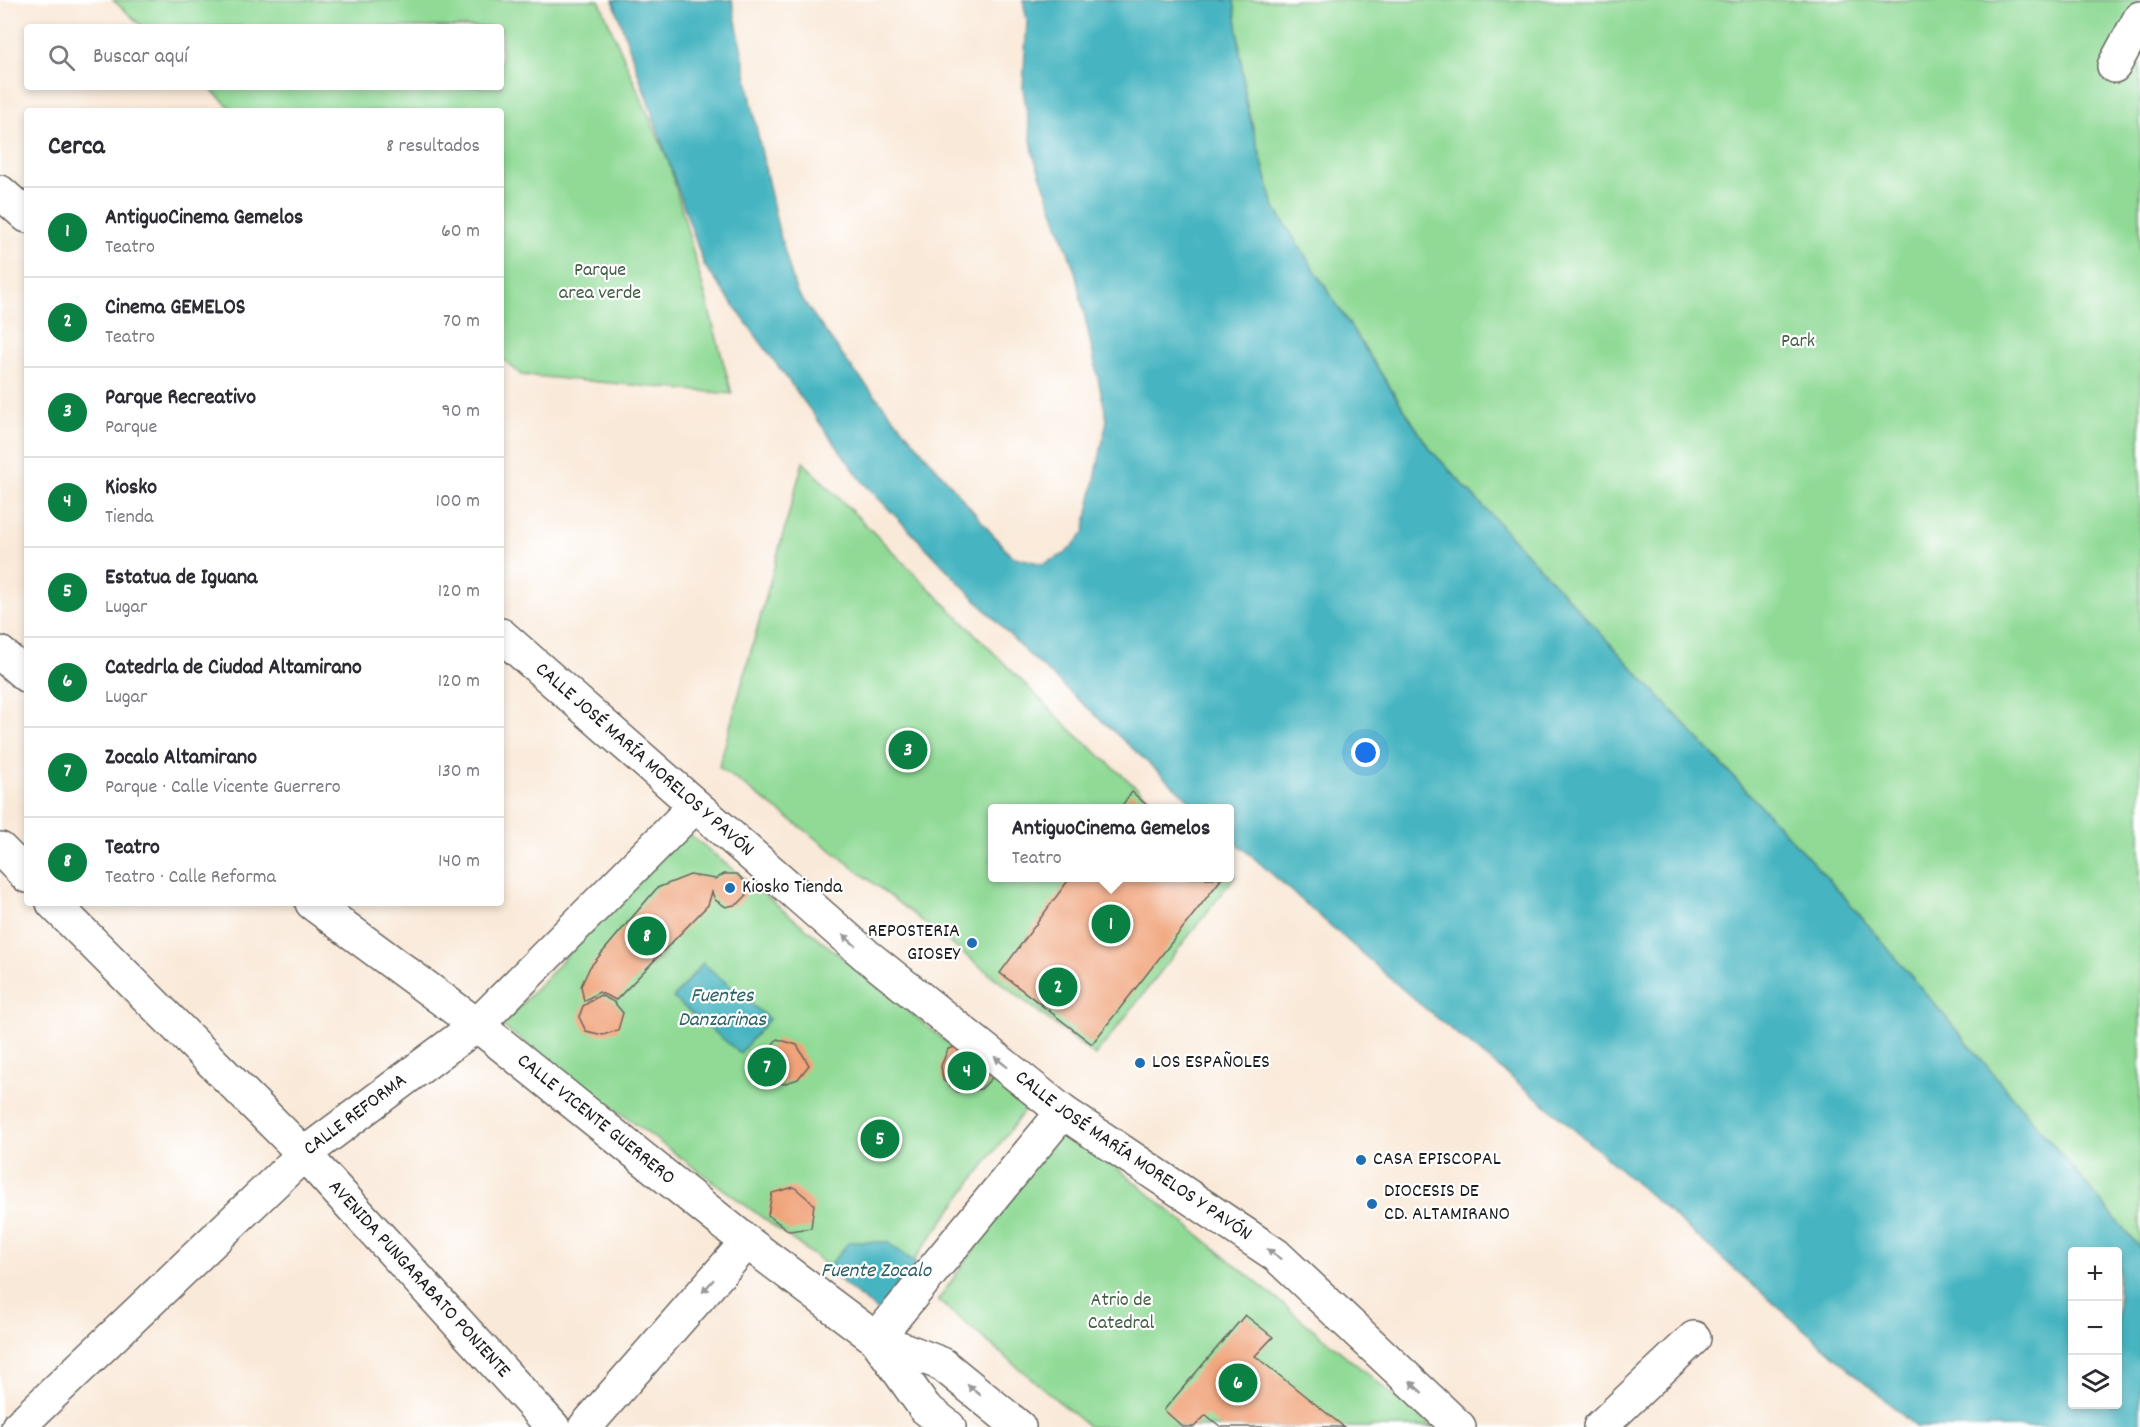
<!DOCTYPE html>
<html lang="es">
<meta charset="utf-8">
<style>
:root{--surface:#fff;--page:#f7f7f7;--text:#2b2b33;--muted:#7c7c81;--line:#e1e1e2;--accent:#0b8043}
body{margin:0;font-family:Dekko,sans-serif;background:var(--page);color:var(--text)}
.controls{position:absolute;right:18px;bottom:18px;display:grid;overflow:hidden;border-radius:6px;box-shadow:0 3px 9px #0003}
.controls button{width:54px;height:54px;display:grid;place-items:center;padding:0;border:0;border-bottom:2px solid var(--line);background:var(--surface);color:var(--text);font:30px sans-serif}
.you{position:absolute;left:1366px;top:753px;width:21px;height:21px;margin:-15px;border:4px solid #fff;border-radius:50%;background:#1a73e8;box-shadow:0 0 0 9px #1a73e833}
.badge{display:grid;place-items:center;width:39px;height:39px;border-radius:50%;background:var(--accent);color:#fff;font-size:20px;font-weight:700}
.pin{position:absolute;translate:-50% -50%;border:3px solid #fff;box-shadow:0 2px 6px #0006}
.popup{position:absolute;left:988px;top:804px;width:246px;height:78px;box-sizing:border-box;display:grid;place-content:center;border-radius:6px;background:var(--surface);filter:drop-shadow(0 2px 4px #0005);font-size:20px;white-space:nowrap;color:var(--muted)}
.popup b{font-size:22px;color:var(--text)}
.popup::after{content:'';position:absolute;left:50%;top:100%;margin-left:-12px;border:12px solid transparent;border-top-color:var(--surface)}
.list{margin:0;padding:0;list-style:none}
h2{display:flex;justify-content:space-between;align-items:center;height:78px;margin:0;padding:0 24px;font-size:26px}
h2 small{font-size:20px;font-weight:400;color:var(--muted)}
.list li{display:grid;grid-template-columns:39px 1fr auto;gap:18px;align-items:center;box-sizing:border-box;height:90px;padding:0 24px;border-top:2px solid var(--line)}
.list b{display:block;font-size:22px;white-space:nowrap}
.list p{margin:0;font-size:20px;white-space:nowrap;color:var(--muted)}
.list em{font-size:20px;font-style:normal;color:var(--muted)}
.icon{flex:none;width:33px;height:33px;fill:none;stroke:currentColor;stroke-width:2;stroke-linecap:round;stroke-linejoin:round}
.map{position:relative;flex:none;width:2140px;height:1427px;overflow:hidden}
.search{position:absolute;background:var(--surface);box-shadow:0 3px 9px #0003;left:24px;top:24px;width:480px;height:66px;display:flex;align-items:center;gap:15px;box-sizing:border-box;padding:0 21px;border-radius:6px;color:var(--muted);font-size:22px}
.panel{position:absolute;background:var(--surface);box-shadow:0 3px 9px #0003;left:24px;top:108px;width:480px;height:798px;border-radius:6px}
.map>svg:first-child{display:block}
</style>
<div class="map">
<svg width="2140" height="1427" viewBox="0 0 2140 1427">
<rect width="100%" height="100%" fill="#fff"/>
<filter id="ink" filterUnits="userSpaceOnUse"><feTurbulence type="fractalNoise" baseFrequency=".0167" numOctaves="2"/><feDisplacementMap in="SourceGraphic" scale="12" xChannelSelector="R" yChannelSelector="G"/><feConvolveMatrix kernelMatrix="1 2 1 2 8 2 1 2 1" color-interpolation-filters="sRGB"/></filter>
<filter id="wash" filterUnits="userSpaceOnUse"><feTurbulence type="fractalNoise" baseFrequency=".008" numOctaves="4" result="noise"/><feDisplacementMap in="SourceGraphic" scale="24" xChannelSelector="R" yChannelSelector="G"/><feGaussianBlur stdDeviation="1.35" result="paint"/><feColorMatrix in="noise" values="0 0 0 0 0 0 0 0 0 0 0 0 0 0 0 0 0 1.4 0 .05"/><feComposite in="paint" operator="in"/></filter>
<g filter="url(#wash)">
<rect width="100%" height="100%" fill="#f9e9d8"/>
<g fill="#90da96" stroke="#567b59" stroke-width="1.5">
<polygon points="113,0 599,0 669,163 732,394 521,375 501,357 501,111 234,111 208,87 501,87 501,27 143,27"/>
<polygon points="1234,0 2140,0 2140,1248 1841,893 1429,448 1274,207 1246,102"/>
<polygon points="803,462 1074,733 1160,808 992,808 992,878 1230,878 1230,869 1236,875 1095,1056 813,836 719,767"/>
<polygon points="683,829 1027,1107 881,1305 502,1026"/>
<polygon points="1064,1124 1432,1427 1089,1427 938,1300"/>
</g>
<g fill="#47b5c1" stroke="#32686e" stroke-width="1.5" fill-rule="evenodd">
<path d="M613,0H732L757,131L778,228L796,291L850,366L1011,556L1043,564L1065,554L1084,533L1107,420L1075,271L1034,157L1023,88L1027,21L1023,0H1234L1246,102L1274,207L1429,448L1841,893L2140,1248V1427H1916L1553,1111L1416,1001L1230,837V808H1198L1025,651L863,482L704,265ZM2072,1252H2118V1404H2072Z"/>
<polygon points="703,963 769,1019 740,1053 673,998"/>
<polygon points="849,1242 887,1242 920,1266 882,1315 826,1269"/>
</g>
<g id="blocks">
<g fill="#f0a278">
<polygon points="1132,792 1150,808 1120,808"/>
<polygon points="724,874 737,874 747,884 746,896 738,904 726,907 715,900 712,892 708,905 616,1000 599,992 584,1001 581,986 590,967 657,888 690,875 716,879"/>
<polygon points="1070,878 1222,878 1092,1044 1000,973"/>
<polygon points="600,995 614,1002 623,1013 618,1030 603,1035 586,1031 579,1017 583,1006"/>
<polygon points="777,1039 797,1045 809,1065 798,1079 783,1084 766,1075 762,1058"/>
<polygon points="970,1043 994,1076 981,1089 958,1092 943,1080 941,1066 948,1049"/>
<polygon points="794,1187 814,1204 811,1228 789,1231 768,1215 772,1193"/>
<polygon points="1245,1315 1273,1337 1255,1356 1344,1427 1221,1427 1206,1415 1194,1427 1183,1427 1164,1410"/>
</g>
</g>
</g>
<g filter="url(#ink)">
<use href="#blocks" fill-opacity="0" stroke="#69645e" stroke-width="1.5"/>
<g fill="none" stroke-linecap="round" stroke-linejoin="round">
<defs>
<g id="minor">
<polyline points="2114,66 2140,18"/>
<polyline points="0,192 27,216"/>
<path id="s1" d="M501,635L866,955L1063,1112L1276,1255L1459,1427"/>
<polyline points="0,653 27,676"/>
<polyline points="0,849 27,876"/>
<path id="s2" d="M53,903L304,1154L553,1427"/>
<path id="s3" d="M312,903L477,1025L747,1242L876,1339L942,1364L1019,1427"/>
<polyline points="876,1339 1063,1112"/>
<polyline points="876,1339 925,1408 949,1427"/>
<path id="s4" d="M18,1427L304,1154L477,1025L695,806"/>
<polyline points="585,1427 747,1242"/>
<polyline points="1600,1427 1694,1338"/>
</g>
</defs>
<use href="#minor" stroke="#69645e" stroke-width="36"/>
<use href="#minor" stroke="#fff" stroke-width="33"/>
</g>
<defs><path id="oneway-solid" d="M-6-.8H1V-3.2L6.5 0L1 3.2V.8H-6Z" transform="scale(1.5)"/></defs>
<g fill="#999">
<use href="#oneway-solid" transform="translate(849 940) rotate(-139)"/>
<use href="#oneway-solid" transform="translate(1001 1062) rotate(-141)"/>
<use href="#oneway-solid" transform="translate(1274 1254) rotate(-143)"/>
<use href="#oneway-solid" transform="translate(708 1286) rotate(131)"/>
<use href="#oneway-solid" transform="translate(1416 1387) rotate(-137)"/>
<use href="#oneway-solid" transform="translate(974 1390) rotate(-141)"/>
</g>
</g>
<g fill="#1f6fb2" stroke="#fff" stroke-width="2">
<circle cx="730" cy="888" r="6"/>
<circle cx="972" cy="943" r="6"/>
<circle cx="1140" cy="1063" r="6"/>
<circle cx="1361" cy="1160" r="6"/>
<circle cx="1372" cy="1204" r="6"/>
</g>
<g text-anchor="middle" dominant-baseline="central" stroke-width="4.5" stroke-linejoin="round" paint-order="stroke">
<g font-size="20" fill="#455e47" stroke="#fff">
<text x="600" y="271">Parque<tspan x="600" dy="23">area verde</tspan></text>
<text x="1798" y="342">Park</text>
<text x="1121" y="1301">Atrio de<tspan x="1121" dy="23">Catedral</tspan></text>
</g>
<g font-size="20" fill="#1c1c1c" stroke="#fff">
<text stroke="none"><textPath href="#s1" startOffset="190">CALLE JOSÉ MARÍA MORELOS Y PAVÓN</textPath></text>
<text stroke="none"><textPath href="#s4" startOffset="460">CALLE REFORMA</textPath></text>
<text stroke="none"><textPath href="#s3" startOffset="357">CALLE VICENTE GUERRERO</textPath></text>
<text stroke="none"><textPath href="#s1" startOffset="820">CALLE JOSÉ MARÍA MORELOS Y PAVÓN</textPath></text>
<text stroke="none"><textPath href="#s2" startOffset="525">AVENIDA PUNGARABATO PONIENTE</textPath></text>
</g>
<g font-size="20" fill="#1c1c1c" stroke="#fff" text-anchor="start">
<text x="742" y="888">Kiosko Tienda</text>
<text x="960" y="932" text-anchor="end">REPOSTERIA<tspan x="960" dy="23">GIOSEY</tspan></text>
<text x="1152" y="1063">LOS ESPAÑOLES</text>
<text x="1373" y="1160">CASA EPISCOPAL</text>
<text x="1384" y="1192">DIOCESIS DE<tspan x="1384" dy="23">CD. ALTAMIRANO</tspan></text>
</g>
<g font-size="21" font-style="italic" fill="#2f6166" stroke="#fff">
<text x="722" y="997">Fuentes<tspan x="722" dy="24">Danzarinas</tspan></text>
<text x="876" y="1272">Fuente Zocalo</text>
</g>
</g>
</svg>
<div class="controls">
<button>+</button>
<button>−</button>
<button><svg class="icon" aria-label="layers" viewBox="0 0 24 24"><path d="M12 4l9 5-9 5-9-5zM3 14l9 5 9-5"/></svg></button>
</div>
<div class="you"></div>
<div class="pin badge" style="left:1111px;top:924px">1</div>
<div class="popup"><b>AntiguoCinema Gemelos</b>Teatro</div>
<div class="pin badge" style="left:1058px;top:987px">2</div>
<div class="pin badge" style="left:908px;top:750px">3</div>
<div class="pin badge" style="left:967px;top:1071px">4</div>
<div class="pin badge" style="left:880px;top:1139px">5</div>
<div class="pin badge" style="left:1238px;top:1383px">6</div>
<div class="pin badge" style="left:767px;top:1067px">7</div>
<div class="pin badge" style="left:647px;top:936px">8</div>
<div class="search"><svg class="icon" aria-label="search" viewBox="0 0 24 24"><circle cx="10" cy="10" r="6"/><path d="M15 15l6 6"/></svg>Buscar aquí</div>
<section class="panel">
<h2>Cerca<small>8 resultados</small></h2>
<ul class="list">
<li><span class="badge">1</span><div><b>AntiguoCinema Gemelos</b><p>Teatro</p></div><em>60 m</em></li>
<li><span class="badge">2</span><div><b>Cinema GEMELOS</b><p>Teatro</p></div><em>70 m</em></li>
<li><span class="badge">3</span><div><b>Parque Recreativo</b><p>Parque</p></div><em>90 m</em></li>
<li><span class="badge">4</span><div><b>Kiosko</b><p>Tienda</p></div><em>100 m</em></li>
<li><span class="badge">5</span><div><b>Estatua de Iguana</b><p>Lugar</p></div><em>120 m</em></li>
<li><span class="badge">6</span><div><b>Catedrla de Ciudad Altamirano</b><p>Lugar</p></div><em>120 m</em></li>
<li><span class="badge">7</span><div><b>Zocalo Altamirano</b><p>Parque · Calle Vicente Guerrero</p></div><em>130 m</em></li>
<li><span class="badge">8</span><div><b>Teatro</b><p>Teatro · Calle Reforma</p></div><em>140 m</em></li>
</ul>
</section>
</div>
